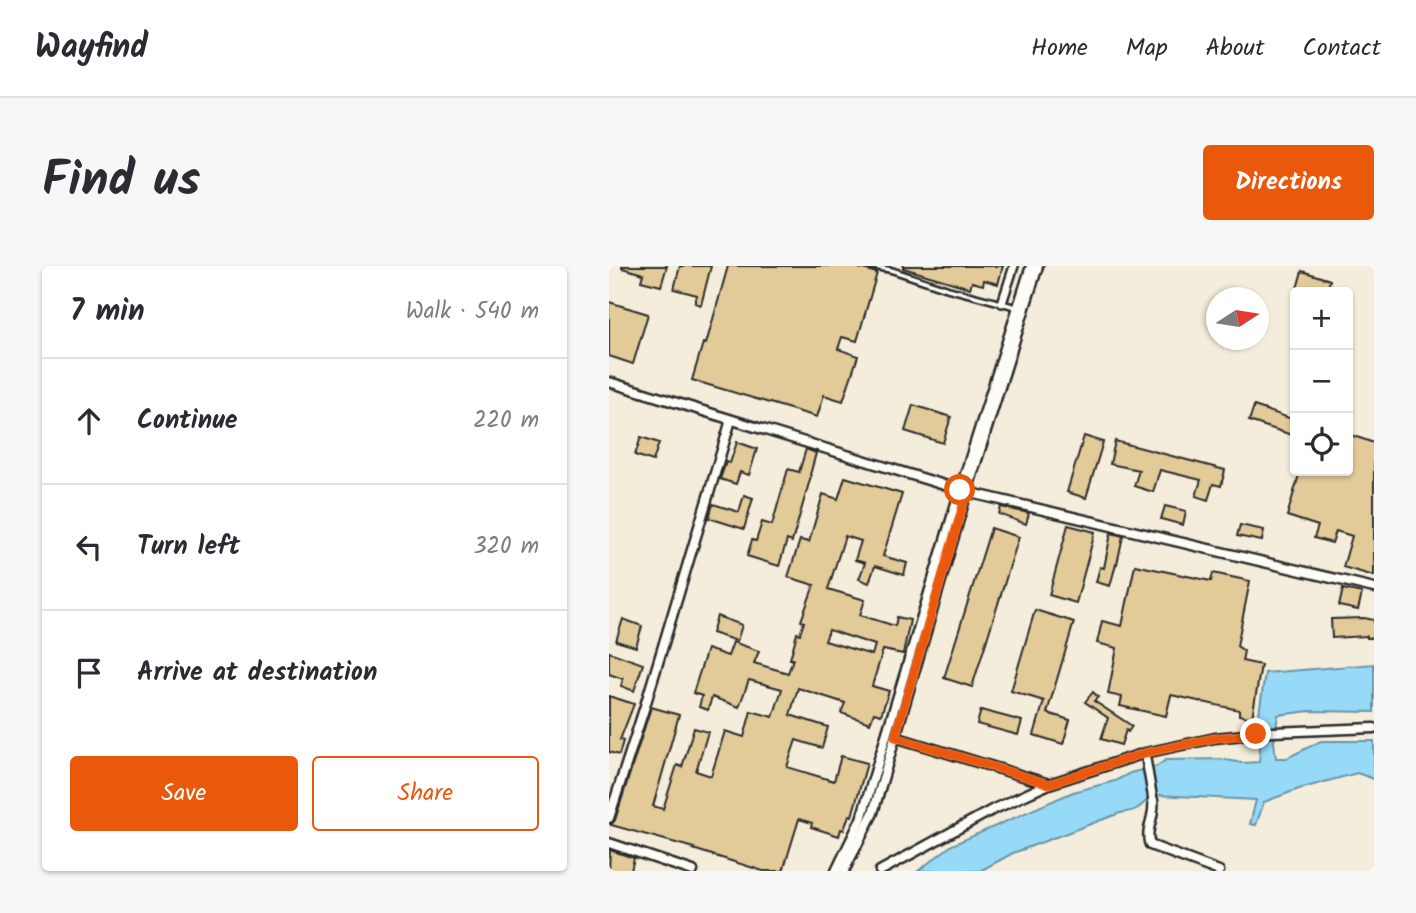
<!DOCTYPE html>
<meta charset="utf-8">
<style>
:root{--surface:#fff;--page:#f7f7f7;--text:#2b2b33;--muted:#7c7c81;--line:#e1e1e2;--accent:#ea580c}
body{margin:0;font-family:Kalam,sans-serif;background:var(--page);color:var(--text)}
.controls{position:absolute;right:21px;top:21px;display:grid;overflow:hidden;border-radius:7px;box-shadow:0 2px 5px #0004}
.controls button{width:63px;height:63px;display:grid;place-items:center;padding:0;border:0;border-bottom:2px solid var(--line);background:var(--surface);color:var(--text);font:35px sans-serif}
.compass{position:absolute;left:597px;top:21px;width:63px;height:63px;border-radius:50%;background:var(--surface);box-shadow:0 2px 5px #0004;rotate:78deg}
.stop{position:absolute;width:21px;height:21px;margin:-16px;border:5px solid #ea580c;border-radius:50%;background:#fff}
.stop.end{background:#ea580c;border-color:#fff;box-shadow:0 2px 7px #0008}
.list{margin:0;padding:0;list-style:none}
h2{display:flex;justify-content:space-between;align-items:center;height:91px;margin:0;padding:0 28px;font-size:30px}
h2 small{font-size:23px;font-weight:400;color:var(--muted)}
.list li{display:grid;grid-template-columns:46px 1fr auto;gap:21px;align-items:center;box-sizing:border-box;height:126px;padding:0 28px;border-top:2px solid var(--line)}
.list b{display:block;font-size:26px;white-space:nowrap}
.list em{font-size:23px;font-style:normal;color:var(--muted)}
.actions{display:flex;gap:14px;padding:21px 28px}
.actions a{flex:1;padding:16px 0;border:2px solid var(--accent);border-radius:7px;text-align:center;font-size:24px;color:var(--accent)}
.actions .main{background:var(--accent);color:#fff}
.icon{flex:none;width:38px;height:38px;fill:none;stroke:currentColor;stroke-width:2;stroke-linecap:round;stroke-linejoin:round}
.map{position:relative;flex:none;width:765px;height:605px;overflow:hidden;border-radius:7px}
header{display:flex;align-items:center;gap:42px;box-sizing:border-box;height:98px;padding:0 35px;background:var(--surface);border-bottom:2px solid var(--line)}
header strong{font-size:33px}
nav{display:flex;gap:38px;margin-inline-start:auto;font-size:24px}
.intro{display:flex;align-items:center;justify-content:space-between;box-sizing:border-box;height:168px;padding:0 42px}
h1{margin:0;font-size:49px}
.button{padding:18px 32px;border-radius:7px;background:var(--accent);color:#fff;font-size:24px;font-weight:700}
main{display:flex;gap:42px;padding:0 42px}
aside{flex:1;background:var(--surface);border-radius:7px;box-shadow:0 2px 5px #0004}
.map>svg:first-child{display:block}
</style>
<header>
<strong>Wayfind</strong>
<nav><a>Home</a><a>Map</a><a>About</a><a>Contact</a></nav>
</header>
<div class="intro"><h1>Find us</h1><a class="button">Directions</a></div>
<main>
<aside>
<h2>7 min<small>Walk · 540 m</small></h2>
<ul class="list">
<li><svg class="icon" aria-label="ahead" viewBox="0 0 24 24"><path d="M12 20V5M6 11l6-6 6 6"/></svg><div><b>Continue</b></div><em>220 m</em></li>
<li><svg class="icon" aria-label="left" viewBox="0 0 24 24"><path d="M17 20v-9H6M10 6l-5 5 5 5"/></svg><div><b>Turn left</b></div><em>320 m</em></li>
<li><svg class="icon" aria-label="arrive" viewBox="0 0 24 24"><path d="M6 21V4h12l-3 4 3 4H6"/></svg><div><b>Arrive at destination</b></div></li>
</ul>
<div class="actions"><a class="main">Save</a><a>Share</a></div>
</aside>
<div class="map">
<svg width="765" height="605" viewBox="0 0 765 605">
<rect width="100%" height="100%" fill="#f5eddb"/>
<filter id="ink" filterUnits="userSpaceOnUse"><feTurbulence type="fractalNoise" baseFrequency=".0143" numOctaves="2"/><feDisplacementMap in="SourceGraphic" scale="14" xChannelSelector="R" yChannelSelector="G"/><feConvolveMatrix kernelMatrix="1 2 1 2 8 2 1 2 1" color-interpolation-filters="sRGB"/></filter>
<g filter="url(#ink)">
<path fill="#96daf8" stroke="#6b94a6" stroke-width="2" d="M765,398V446L701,445L669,449L665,476L667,492H678L712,475H765V513L748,507L690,523L655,536L647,559L641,558L647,534L547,529C539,532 539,534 533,539C527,545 519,546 511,547L404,587L371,605H309L343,579L464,526L506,515L521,507L548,500L557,494L612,493L633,497L650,496L651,481L649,455L656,407Z"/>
<g fill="#e3ca99" stroke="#2b2b2b" stroke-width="2" fill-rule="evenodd">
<polygon points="13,0 58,0 52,20 32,15 34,8 13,2"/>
<polygon points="71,0 102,0 92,39 86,37 88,29 65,23"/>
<polygon points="119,0 243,0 268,7 248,75 233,71 229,83 249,90 234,135 215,129 208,151 83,114 94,77 97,78"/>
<polygon points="294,0 394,0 389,18 375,14 374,19 363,16 361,22 294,2"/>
<polygon points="693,5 721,14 718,26 687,26"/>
<polygon points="0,36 39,48 24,98 0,90"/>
<polygon points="304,139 342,151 334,177 296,165"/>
<polygon points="645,140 686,154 686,170 640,155"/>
<polygon points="739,168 765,177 765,310 734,301 743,270 727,265 723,277 705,272 709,260 678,250 691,205 739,205"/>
<polygon points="475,170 494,176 477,232 458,226"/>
<polygon points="32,171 50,177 44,195 26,189"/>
<polygon points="506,175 616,204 612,220 604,218 599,234 587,230 592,214 551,204 544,226 525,220 530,204 501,198"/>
<polygon points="128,176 148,183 140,209 131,206 127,218 111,213 117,196 121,197"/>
<polygon points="197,183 207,187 201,209 202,210 183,276 178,274 170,300 138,290 143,274 147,275 153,256 163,259 179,203 190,206"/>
<path d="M236,211L293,228L274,290L298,297L295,309L266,300L260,317L250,313L256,297L246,294L252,275L236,270L219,323L256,334L251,349L286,360L288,351L301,354L294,388L274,384L263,420L280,425L272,449L265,447L261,457L232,447L236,437L189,422L181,449L219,461L213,482L187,474L178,501L225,515L232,490L258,497L243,550L240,549L235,564L232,563L230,570L202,561L203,557L190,553L174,605H154L84,583L85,582L2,559L6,554L42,441L70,449L44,540L54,543L68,499L73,501L85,462L99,466L87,505L102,510L116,465L135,471L142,445L164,451L173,423L140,414L130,441L103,431L99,444L90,441L93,430L84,427L98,383L119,390L124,376L150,385L145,397L179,407L184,393H181L188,367L191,368L195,356L192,355L205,319L179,311L191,274L200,276L214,228L229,233ZM220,364L266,379L263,389L216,375Z"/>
<polygon points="135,229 144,232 135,263 100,252 104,238 130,246"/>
<polygon points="556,240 577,245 574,259 552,253"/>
<polygon points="392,241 420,247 417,258 390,248"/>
<polygon points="459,259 486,266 467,337 440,329"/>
<polygon points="631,259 655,264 653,275 628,270"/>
<polygon points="382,262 410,271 363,421 335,412"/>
<polygon points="502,267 514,270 508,298 507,298 501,320 487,316 491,301 495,302"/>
<polygon points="526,299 602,315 604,307 641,315 628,380 635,385 633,395 652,399 643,452 630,449 630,444 562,429 557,450 511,440 513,431 499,428 508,382 488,377 493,355 513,360"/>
<polygon points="734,323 753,327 749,344 730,340"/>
<polygon points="426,344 465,356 438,447 461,454 454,478 425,469 435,435 402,425"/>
<polygon points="108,350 133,359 128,375 103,367"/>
<polygon points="755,352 765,354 765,372 758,372 758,370 723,372 722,353"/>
<polygon points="14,353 33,360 27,381 7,375"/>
<polygon points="0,386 34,398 25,425 12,420 14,413 0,408"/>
<polygon points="484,426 489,431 485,435 523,460 519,466 517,464 512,479 492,473 499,452 476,436"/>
<polygon points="0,430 25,438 11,474 14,475 10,489 0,486"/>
<polygon points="372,444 413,455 409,469 368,458"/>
<polygon points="1,584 25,592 22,605 0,605"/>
</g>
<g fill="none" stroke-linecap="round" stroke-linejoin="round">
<defs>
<polyline id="service" points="261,0 282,4 339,23 407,41"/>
<g id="minor">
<polyline points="393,37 405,0"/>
<polyline points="536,487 544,534"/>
</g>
<g id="tertiary">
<polyline points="0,116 358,226 765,322"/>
<polyline points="286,471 440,518"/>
<path d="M544,534C547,550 535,564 541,579L610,605"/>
<polyline points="0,552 36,440 122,154"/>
<polyline points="0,577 84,605"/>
<polyline points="227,605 252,553 351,224 422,0"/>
<polyline points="235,605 264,547 358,226 429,0"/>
<polyline points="271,605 383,544 440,518 536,487 606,472 664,466 765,462"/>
</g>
</defs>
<use href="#service" stroke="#2b2b2b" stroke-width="9"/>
<use href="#minor" stroke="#2b2b2b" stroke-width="12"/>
<use href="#tertiary" stroke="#2b2b2b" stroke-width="13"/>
<use href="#service" stroke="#fdfcf7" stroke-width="3.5"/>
<use href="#minor" stroke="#fdfcf7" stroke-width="7"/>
<use href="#tertiary" stroke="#fdfcf7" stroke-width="8"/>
</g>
</g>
<g fill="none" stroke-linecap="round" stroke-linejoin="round" filter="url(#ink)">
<polyline stroke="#ea580c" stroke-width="9" points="351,224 358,226 286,471 440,518 536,487 606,472 647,468"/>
</g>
</svg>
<div class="controls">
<button>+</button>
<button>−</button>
<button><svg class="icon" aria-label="locate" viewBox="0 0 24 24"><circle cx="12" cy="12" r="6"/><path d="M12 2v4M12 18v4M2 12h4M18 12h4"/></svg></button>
</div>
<svg class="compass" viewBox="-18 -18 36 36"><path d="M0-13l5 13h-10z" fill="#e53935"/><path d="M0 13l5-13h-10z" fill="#7c7c81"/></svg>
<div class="stop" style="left:351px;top:224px"></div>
<div class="stop end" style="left:647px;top:468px"></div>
</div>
</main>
